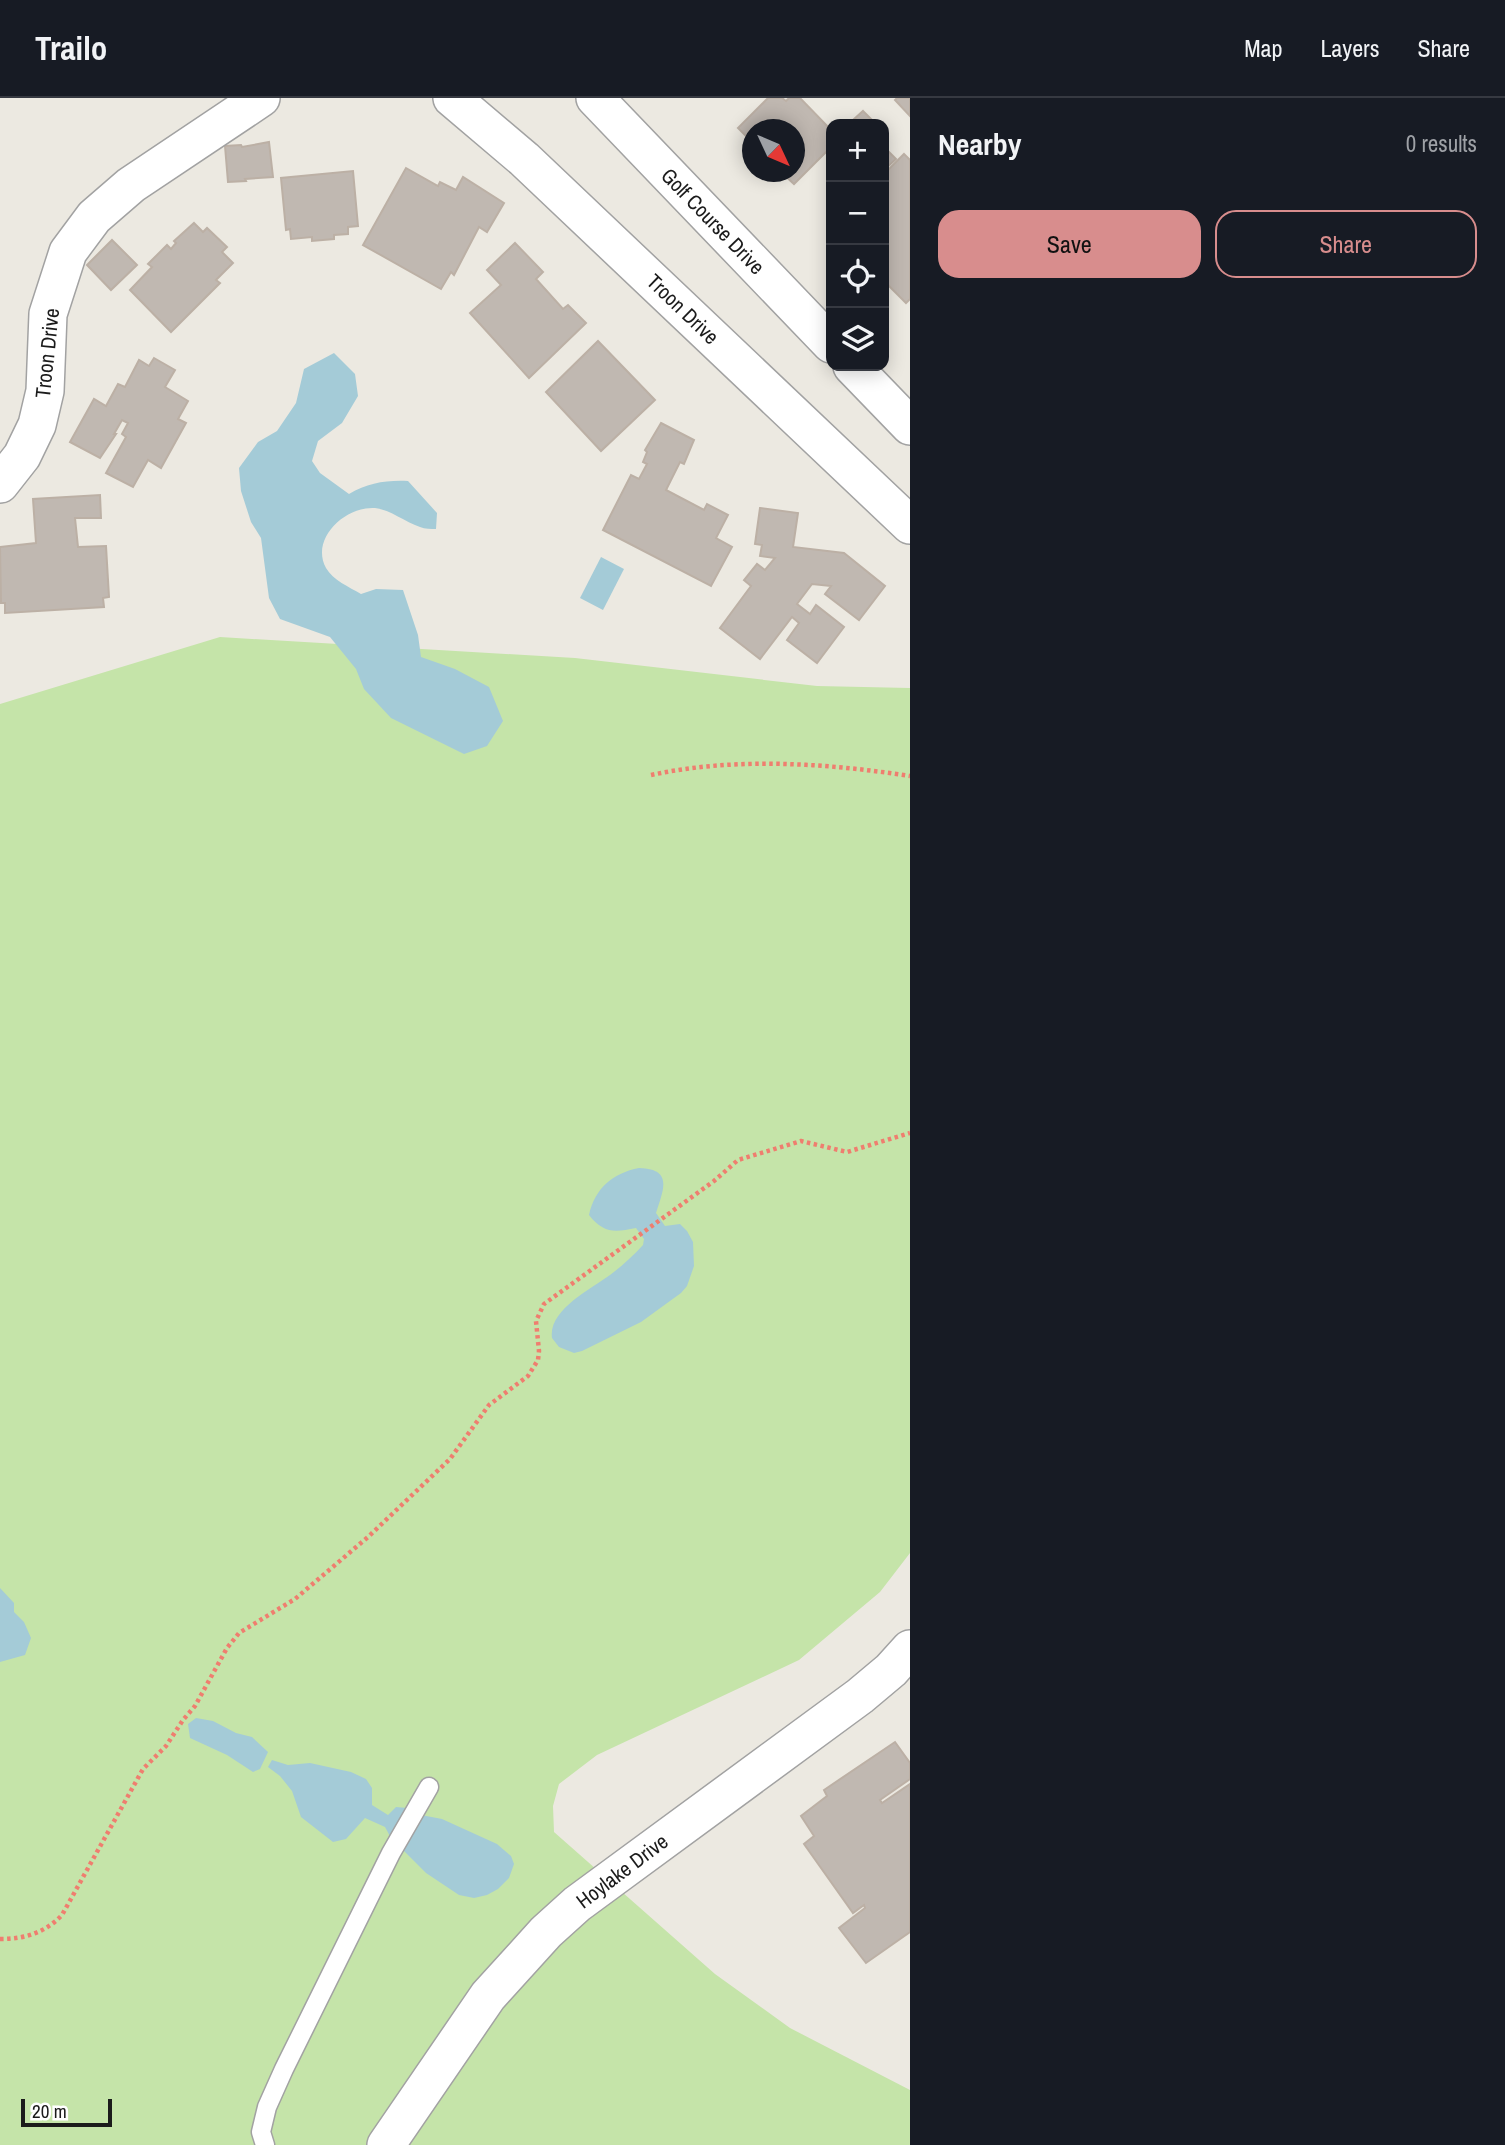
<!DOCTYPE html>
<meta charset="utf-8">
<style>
:root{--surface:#171b24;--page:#20242c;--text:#f1f3f6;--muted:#9ea1a6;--line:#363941;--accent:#d88d8d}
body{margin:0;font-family:"Archivo Narrow",sans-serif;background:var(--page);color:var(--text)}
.controls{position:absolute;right:21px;top:21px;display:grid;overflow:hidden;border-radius:14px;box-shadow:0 4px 18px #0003}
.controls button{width:63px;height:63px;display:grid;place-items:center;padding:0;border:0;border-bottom:2px solid var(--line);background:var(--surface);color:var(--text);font:35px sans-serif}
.compass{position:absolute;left:742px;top:21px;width:63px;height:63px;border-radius:50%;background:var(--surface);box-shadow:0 4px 18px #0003;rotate:134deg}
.scale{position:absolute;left:21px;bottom:18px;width:91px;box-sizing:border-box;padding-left:7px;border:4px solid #1b1b1b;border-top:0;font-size:19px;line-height:24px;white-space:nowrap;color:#1b1b1b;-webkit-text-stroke:5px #fff;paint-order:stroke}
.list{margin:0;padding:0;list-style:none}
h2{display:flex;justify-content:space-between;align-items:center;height:91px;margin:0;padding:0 28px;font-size:30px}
h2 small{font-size:23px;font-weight:400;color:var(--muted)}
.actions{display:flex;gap:14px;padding:21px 28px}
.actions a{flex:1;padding:16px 0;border:2px solid var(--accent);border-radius:21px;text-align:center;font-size:24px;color:var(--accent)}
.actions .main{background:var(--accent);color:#111}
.icon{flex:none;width:38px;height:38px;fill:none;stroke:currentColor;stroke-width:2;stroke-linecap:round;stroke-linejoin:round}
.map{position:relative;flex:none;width:910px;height:2047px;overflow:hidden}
header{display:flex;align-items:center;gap:42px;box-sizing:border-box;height:98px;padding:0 35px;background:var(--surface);border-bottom:2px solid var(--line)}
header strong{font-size:33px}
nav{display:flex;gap:38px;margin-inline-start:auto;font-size:24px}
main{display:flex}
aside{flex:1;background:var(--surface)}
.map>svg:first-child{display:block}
</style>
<header>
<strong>Trailo</strong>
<nav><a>Map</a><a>Layers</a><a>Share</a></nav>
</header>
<main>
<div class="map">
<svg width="910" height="2047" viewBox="0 0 910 2047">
<rect width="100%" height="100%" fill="#ece9e1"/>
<polygon fill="#c5e4a9" points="220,539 575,560 817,588 910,590 910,1455 880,1494 799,1562 597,1657 559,1686 553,1708 554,1734 715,1876 790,1930 910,1992 910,2047 0,2047 0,606"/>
<g fill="#a4cbd7">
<path d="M334,255L355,276L358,298L342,325L318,343L312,363L320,375L349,396C368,385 386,382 408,383L437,415L436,431C431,431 425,431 420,429C405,424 391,412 375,410C345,408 310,441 326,470C333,482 349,489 361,496L376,491L403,492L418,537L421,559L455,571L489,589L503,623L487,648L464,656L391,620L364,591L356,571L330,539L280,521L269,500L261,440L251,424L241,393L239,370L258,344L277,333L296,305L304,271Z"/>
<polygon points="601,459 624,471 603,512 580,500"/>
<path d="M639,1070C674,1071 663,1092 656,1115L665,1128L680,1126L687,1133L693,1144L694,1168L687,1188L681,1195L641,1224L582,1253L574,1255L559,1249L552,1240C548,1212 591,1191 610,1177C622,1168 633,1158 643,1147L644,1141L636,1130C615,1134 604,1136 589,1117C595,1090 613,1075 639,1070Z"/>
<polygon points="0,1490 14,1505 14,1514 24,1524 31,1540 25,1557 0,1564"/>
<polygon points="196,1620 213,1623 236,1635 252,1639 268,1654 260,1671 253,1674 227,1657 190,1640 188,1626"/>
<polygon points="272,1662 288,1667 310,1665 351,1674 366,1681 372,1690 372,1707 388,1717 396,1709 407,1710 421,1717 442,1721 497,1746 511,1758 514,1766 509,1780 498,1791 487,1797 474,1800 459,1797 426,1775 391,1740 385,1729 365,1720 346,1741 333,1744 301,1719 292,1693 280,1678 268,1669"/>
</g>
<g fill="#c0b8b1" stroke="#bcb0a5" stroke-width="2">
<polygon points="768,0 782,0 786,3 789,0 800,0 831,32 831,45 827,48 829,51 794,86 781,74 794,74 794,32 752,32 752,44 738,30"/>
<polygon points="897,0 910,0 910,18 895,2"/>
<polygon points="863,13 876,26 854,26 852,23"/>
<polygon points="269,44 273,79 245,81 246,83 228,84 225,48 241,47 242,49"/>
<polygon points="884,49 896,61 884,72"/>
<polygon points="904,56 910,62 910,201 906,205 888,187 884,191 884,76"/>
<polygon points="406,70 438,88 440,84 456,92 463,79 504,105 487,134 479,129 454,177 451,174 441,191 363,147"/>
<polygon points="353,73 358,128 348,129 348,136 334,137 334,141 312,143 312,139 291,141 290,131 286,132 281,80"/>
<polygon points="194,125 203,134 207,130 227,149 222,154 233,165 216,182 220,185 171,234 130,192 152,169 148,166 167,147 171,151 176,145 174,143"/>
<polygon points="112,142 137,167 111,192 87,167"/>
<polygon points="515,145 543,174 536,181 563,211 568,207 586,225 529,280 470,215 501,187 487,172"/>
<polygon points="598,243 655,302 601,353 546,294"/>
<polygon points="154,260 175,272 165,289 188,303 178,321 186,325 161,370 148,362 133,389 106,375 126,339 122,336 128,325 122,322 114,336 116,336 100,360 70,344 94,301 106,308 118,286 125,289 139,262 149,268"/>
<polygon points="661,325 694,342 684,366 680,364 666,392 704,412 707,406 728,417 716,440 732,449 711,488 603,432 631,377 639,381 647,366 643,364 647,354 645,352"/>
<polygon points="100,397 101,420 75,420 78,449 106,448 109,499 103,500 104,509 5,515 5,505 1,505 0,449 36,445 33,401"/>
<polygon points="760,410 798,415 793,449 844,455 885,488 859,522 825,496 831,488 812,486 797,506 810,516 816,507 844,529 817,565 787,542 799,525 792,519 760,561 720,530 751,488 744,482 757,466 765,472 775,460 760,458 762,447 755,446"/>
<polygon points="895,1644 910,1665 910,1681 880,1702 882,1705 910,1686 910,1834 866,1865 839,1830 865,1810 864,1807 853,1815 804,1746 814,1738 801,1718 827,1698 824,1692"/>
</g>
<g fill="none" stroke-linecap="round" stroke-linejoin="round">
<defs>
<polyline id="lane" points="265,2047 261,2034 267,2009 284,1971 391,1755 429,1689"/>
<g id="street">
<polyline points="452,0 524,61 910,427"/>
<polyline points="595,0 831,246"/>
<polyline points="852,268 910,328"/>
<polyline points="0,386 22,358 37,327 45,293 48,216 68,154 94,119 131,87 261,0"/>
<polyline points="386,2047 488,1898 546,1834 577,1806 860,1598 891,1572 910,1551"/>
</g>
</defs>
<use href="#lane" stroke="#a2a2a2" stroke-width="21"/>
<use href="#street" stroke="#a2a2a2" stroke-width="40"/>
<g stroke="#ef7e6f" stroke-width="4.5" stroke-dasharray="3.5 3.5" stroke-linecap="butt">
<path d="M651,677C735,659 825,665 910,678"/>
<path d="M0,1841C24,1841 45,1835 62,1817L143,1671L166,1648L183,1622L195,1608L227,1550L239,1535L295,1501L368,1439L450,1361L489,1307L528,1278L538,1262L539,1253L536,1223L544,1206L714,1083L738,1062L801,1043L847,1054L910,1035"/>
</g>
<use href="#lane" stroke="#fff" stroke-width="18"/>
<use href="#street" stroke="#fff" stroke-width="37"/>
</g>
<g text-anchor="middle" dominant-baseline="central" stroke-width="5" stroke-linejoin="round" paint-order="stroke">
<g font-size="21" fill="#1b1b1b" stroke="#fff">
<text transform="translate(713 123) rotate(46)">Golf Course Drive</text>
<text transform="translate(683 211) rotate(44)">Troon Drive</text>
<text transform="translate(47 255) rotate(-84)">Troon Drive</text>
<text transform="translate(622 1773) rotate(-37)">Hoylake Drive</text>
</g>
</g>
</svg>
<div class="controls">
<button>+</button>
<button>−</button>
<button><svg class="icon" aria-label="locate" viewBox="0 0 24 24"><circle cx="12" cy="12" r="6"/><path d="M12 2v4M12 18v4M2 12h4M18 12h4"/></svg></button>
<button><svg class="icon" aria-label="layers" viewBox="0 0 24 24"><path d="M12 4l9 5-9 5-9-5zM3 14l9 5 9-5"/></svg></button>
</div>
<svg class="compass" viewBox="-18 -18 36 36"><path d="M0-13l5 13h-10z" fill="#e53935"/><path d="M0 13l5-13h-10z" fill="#9ea1a6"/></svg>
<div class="scale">20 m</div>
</div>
<aside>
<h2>Nearby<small>0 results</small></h2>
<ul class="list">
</ul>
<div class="actions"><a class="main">Save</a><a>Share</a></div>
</aside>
</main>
